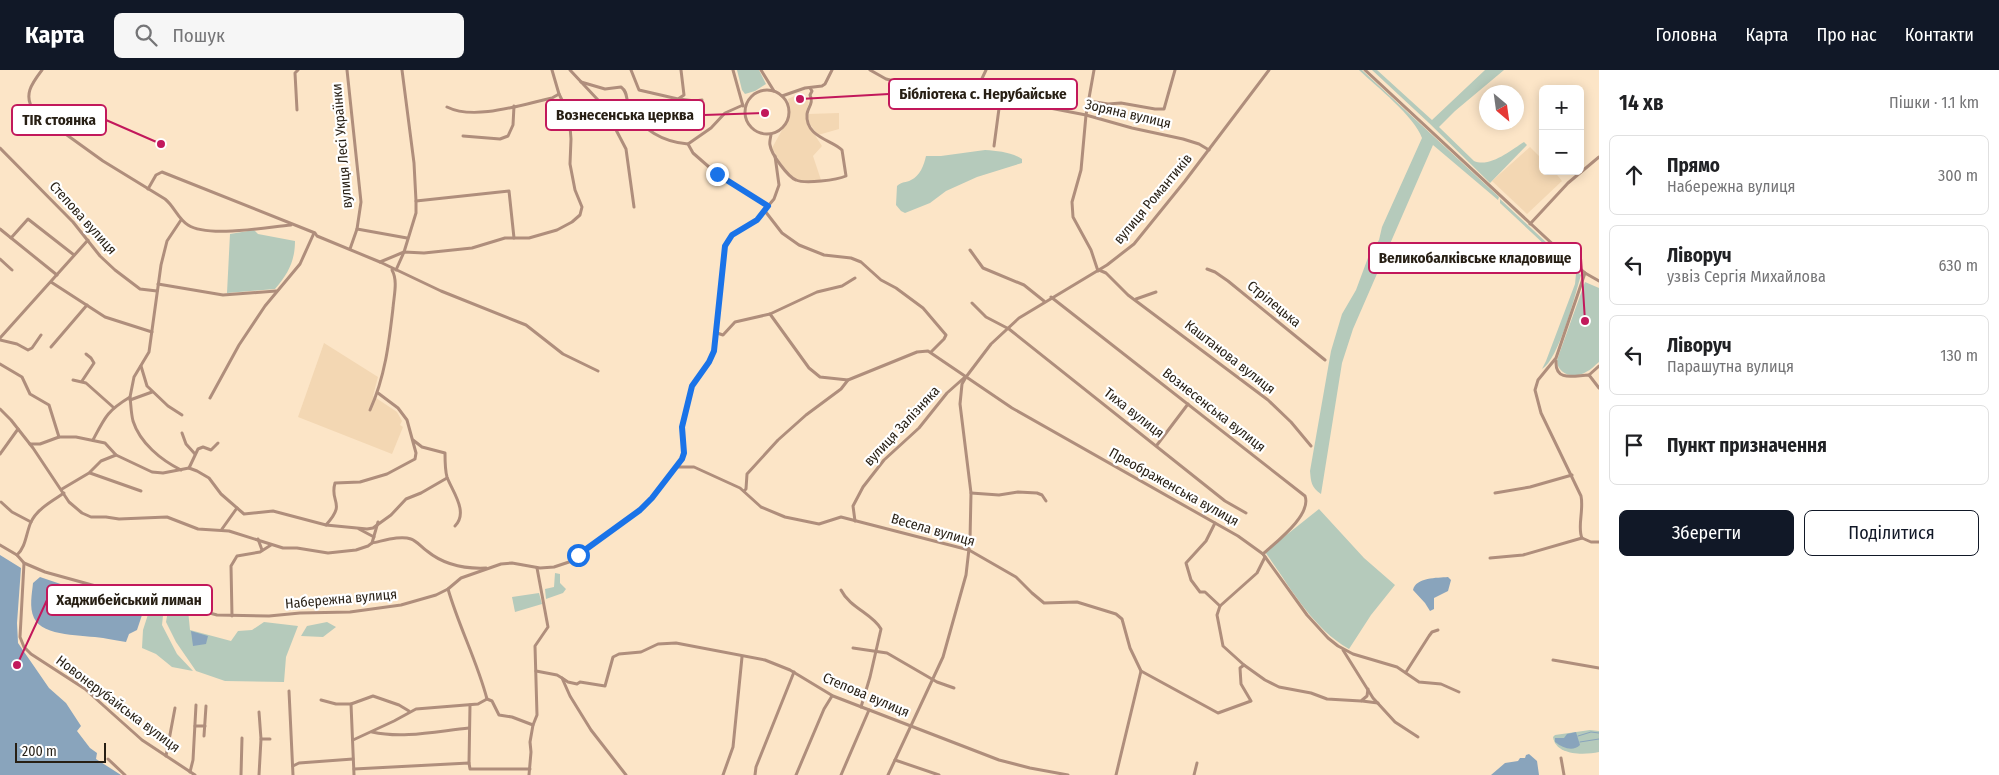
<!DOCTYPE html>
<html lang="uk">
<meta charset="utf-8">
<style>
:root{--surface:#fff;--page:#f6f6f6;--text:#202124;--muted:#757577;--line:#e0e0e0;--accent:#111827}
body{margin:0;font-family:"Fira Sans Condensed",sans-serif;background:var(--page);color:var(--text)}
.controls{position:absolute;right:15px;top:15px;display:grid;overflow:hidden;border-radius:8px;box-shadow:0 2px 12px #0003}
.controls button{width:45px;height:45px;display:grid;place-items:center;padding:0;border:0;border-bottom:1px solid var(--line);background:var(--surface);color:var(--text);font:25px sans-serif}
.compass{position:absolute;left:1479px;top:15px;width:45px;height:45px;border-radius:50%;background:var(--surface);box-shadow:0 2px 12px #0003;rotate:151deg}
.scale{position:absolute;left:15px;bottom:12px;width:91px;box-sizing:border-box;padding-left:5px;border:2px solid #271f14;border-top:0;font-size:14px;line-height:18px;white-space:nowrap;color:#271f14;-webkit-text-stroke:4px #fff;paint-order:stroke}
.stop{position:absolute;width:15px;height:15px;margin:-11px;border:4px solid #1a73e8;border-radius:50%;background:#fff}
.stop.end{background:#1a73e8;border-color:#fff;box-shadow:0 1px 5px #0008}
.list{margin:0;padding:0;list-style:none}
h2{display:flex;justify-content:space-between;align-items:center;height:65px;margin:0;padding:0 20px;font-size:21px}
h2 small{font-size:16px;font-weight:400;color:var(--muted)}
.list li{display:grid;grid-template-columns:32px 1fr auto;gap:15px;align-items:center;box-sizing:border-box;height:80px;margin:0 10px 10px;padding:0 10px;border:1px solid var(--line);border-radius:8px}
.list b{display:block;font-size:19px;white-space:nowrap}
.list p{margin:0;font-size:16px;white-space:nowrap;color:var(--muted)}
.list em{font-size:16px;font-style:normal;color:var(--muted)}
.actions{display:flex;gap:10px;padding:15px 20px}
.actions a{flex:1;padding:11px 0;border:1px solid var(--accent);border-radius:8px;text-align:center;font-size:18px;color:var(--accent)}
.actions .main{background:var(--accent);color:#fff}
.icon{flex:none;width:28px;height:28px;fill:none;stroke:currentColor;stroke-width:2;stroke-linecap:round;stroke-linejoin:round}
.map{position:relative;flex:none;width:1599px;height:705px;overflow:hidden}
header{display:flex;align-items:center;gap:30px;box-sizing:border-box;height:70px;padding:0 25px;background:var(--accent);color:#fff}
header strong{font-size:24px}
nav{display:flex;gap:28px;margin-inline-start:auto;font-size:18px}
.search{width:350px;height:45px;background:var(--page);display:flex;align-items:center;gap:12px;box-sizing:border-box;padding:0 18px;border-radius:8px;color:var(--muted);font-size:19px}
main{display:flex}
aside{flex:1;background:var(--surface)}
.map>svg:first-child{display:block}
</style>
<header>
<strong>Карта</strong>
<div class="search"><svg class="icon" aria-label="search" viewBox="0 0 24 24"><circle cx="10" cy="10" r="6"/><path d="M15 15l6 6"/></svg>Пошук</div>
<nav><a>Головна</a><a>Карта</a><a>Про нас</a><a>Контакти</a></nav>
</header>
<main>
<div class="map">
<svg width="1599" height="705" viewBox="0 0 1599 705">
<rect width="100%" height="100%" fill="#fce5c7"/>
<g fill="#f3d7b3">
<polygon points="801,23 809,32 806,42 807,53 822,76 813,86 821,110 801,111 789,107 772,78 786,53 790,38 788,29"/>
<polygon points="839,43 839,59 818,65 809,53 808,44"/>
<polygon points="1530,77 1543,90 1543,101 1554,101 1562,111 1527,144 1492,111"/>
<polygon points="324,273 378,307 373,326 397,342 402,351 400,355 403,357 392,384 298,347"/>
</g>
<g fill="#b5cabb">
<polygon points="737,0 759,0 766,14 755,21 745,24 742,20"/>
<path d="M1359,0H1362L1499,127L1498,130L1433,75L1353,259L1342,293L1321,424C1311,417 1311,412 1310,401L1331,281L1342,244L1356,220L1369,185L1379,170L1382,157L1422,68C1414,46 1377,17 1359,0Z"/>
<path d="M1372,0H1377L1432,50L1485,0H1504L1455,41L1439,57L1474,91C1490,98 1511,80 1524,72L1527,75L1490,113L1429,53Z"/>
<path d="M985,80C998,81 1011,82 1022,89V93L977,107L946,121L930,133L905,143L901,141L896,135L897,116C902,111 906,113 911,110C920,106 924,95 926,86H941Z"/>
<path d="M1500,129L1581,205C1575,225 1559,289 1542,299L1546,291L1575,214L1576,204L1500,133Z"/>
<path d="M254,160L258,164L295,171C295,191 288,204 275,219L227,223L230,164Z"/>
<path d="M1585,212L1599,218V292C1595,295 1591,300 1586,302C1575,309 1557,305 1557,290Z"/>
<path d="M1319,439L1364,488L1395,515L1371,545L1349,579C1311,557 1290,516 1265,482Z"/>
<polygon points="555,503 560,504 560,513 566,519 563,523 546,529 545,519 554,517"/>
<polygon points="539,523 542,534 515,542 512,527"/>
<polygon points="152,532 164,536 162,555 177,584 193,601 172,597 156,584 142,578 143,560"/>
<polygon points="169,535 188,540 190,560 231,571 238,561 252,560 264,552 298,556 286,587 284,612 225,611 196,601 176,572 166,552"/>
<polygon points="327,552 336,557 323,567 301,566 307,556"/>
<path d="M1590,660L1599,661V682C1584,685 1556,686 1553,667L1555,665Z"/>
</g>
<g fill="#89a4bc">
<polygon points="0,485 21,498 17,553 18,573 49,618 66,633 81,656 77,661 90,678 97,683 96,689 121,705 0,705"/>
<path d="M40,507L143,542L137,560L129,564L126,572C118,571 110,569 103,568C84,565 43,567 34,548C29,537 32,524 33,513Z"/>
<path d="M1448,507L1451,510L1448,521L1434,528V539L1430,541L1425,533L1413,520C1416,507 1437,508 1448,507Z"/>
<polygon points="191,561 208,566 206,574 193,576"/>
<path d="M1576,662L1580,675C1573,682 1563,678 1555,672V668H1564L1567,664Z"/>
<polygon points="1529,684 1537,691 1539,705 1491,705 1505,693 1518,691 1520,688 1525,688 1526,685"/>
</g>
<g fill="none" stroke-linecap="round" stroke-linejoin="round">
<g stroke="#89a4bc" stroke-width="1">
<polyline points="1578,666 1591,662 1599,663"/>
<polyline points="1580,672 1599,669"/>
</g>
<g stroke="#af8e7c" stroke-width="3">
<path d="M42,0C32,13 22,26 35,42L103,91L165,129C174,136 178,149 188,155C208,168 267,157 291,155"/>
<polyline points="347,0 361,132 357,159 350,179"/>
<polyline points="570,0 612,45 614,56 626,79 634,137"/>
<polyline points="631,0 639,20 678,29 684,25 681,0"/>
<polyline points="733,0 743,36"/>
<polyline points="761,0 774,21"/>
<polyline points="870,0 886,9 899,12 920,28 928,31 976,28 1029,34 1086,45 1132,58 1183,69 1199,74 1209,80"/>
<polyline points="1094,0 1086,45 1081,100 1072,132 1073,147 1091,180 1098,201"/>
<polyline points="1365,0 1573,193 1585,203 1599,211"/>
<path d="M581,12L605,19L621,17C629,23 625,30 630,38C642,60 663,72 688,74L693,83L717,104L768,136"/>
<circle cx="767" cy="42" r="22"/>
<polyline points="782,26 805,18 822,16 825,14 832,0"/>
<polyline points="976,28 977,19 986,0"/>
<polyline points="679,29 695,31 702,30"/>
<polyline points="1089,31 1108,34 1121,33 1155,39 1164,39 1175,0"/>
<path d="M447,37C475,51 523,34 552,28L559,24"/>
<polyline points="297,40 295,3 298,0"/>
<path d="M771,64C771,67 769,72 770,75C771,84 788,107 796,110C805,114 837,110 846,106L842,80C832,70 805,67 807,44C808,37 814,33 810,25L812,21L810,18"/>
<polyline points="463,66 500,69 508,66 513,55 514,36"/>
<polyline points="688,74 711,58 725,43 743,35"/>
<polyline points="994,76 1000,31"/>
<polyline points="0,78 73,152 100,186 115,200 140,219 157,221"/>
<polyline points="148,119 156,105 162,102 315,163 317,166 380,192 441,221 526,255 563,284 598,301"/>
<polyline points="416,131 509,121 514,168"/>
<polyline points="765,141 782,163 799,175 824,185 851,188 861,192 881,210 896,218 923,238 946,265 944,269 931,282"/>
<polyline points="1530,154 1568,113 1599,87"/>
<polyline points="0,159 57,205"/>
<polyline points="357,159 407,168"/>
<polyline points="11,168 28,149 74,185"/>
<polyline points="970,180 983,198 1024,215 1044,231"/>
<polyline points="0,189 12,200"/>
<polyline points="380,192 404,182 424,183 472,178 505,168 529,168 557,160 572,152 580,145 582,137 575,120 570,94 571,69 569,44 559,24 552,0"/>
<polyline points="1207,199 1215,202 1228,211 1325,290"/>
<polyline points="396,200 404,182 416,143 416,131 414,93 402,0"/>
<polyline points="1099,200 1106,203 1128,225 1268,330 1291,352 1311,376"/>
<polyline points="51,212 105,247 152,262"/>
<polyline points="158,214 223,225 276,221"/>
<path d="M1051,227L1305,426C1312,445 1276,472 1263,484"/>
<polyline points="1136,229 1156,222"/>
<polyline points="972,233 986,247 1009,259 1225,431 1246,443"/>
<polyline points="770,244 809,298 820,307 848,310"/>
<polyline points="717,263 723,265 735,252 770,244 817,222 842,216 855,208"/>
<polyline points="0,268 88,170"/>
<polyline points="0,270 17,274 28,280 32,278 41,265"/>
<polyline points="51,277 87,235"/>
<path d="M1556,291C1555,313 1576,305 1589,305L1599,318"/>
<polyline points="0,294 22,307 30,324 49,335 59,367 76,367 105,373 116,385"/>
<polyline points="141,296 147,316 168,336 182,345"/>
<polyline points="1589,305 1599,296"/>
<polyline points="73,310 86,313 113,337"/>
<polyline points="82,311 94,293 91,288 86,284"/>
<path d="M130,327C131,335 131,343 133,351C140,373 161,390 181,400"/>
<polyline points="210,328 239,275 265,236 300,194 314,163"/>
<polyline points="130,330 152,322"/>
<polyline points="0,339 11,350 33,378 69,432 82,443 91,447 106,447 119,449 167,447 198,459 229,461 283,478 297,478 328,483 356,480 368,476 372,473 378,452"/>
<path d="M370,340C385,307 389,273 393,238C394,225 398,211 392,200"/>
<polyline points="182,363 186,374 195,384"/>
<path d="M93,370C105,347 107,341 130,327L134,307L149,282L161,195L167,171L181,150"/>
<path d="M413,370L422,377L445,383C445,391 445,400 447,407C452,421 469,442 455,456"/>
<polyline points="30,374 40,374 59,367"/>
<polyline points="1157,375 1188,334"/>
<polyline points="0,384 18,359"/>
<polyline points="678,397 694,397 740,418 761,437 785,447 819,454 841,447 969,480 1016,507 1032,523 1044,533 1077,532 1116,544 1122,549 1130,578 1141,601 1218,643 1251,631 1241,614 1240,598 1244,595 1265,610 1279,617 1311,623 1327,629 1361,631 1367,626 1368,619"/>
<polyline points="189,398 198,379 203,377 211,380 218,373"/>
<polyline points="90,403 141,421"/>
<polyline points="62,419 89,403 101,391 116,385 152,402 163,403 189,398 197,401 209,408 221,424 244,444 273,441 326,455 367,459 373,458 391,445 406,429 421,423 447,408"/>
<polyline points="744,421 746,419 747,404 778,370 806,345 841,319 848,310 917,282 928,281 1012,338 1238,466 1263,484 1307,545 1328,568 1338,576 1353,584 1397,597 1419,612 1441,614 1459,622"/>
<polyline points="971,423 999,425 1018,422 1037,423 1042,425 1046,431"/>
<polyline points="1495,423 1530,417 1572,405"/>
<polyline points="1,432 12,442 31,452"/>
<polyline points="855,451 853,436 863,417 884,390 919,358 947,323 965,307"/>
<polyline points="1215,453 1206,471 1186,493 1191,510 1200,522 1205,522 1220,536"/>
<path d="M326,455C347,432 329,433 335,413L360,412L387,404L415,389L416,383L407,350L398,338L378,323"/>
<polyline points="222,459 237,438"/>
<polyline points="359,459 374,467"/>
<path d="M1582,468C1577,458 1584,440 1581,426L1541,343L1535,320L1538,310L1556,288L1585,203"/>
<polyline points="258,469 262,480"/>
<path d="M372,473C383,471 400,465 411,469C417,471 421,477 427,481C444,495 464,499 486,498"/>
<polyline points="0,475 17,485 24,493 45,502 121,523 147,526 217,545 269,546 300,543 350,542 401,535 436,525 448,519 461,508 501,494 512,493 540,498 554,497 569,492 640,440 652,428 682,389 684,383 683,350 692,316 709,292 714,281 725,176 732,165 757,149 774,129 779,115 775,86"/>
<path d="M17,485C26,477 26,463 31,452C37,439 52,431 64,423"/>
<polyline points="1490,488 1523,485 1582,468 1591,472 1599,472"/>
<polyline points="24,493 20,567 24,577 31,584 85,619 142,670 195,705"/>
<path d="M448,519C459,557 477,591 487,629"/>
<path d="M841,520C850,538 873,544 881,559L870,607L861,637"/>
<polyline points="232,546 231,496 237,486 260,482 271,475"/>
<polyline points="853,578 887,583 937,612 954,618"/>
<polyline points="1343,580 1373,628 1395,652 1418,667"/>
<polyline points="1553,590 1599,598"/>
<polyline points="1244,595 1223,576 1217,545 1220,536 1257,503 1265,487"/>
<polyline points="536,601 557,605 562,608 570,626 591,660 626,705"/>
<polyline points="1406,602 1429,566 1432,562 1438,560"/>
<polyline points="562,608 568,612 577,614 580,612 605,616 613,587 619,584 641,582 658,574 676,573 765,590 790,600 833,626 999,690 1030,698 1068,705"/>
<polyline points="289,621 293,705"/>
<polyline points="321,630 336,634 351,634 373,626 399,635 409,641"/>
<polyline points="1362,631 1378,633"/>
<polyline points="351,634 354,705"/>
<polyline points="195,656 205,656"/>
<path d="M372,662C403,669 438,661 469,658"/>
<polyline points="204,666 206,636"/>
<polyline points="261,669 270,669"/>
<polyline points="353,670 394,651 416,639 478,634 487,629 492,631 499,645 512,647 533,655"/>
<polyline points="166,686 175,638"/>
<polyline points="1561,688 1564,705"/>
<polyline points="108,689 125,705"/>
<polyline points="895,690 939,705"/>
<polyline points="469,693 470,635"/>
<polyline points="293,696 299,693 353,689"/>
<polyline points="354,699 469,693 470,699 530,699"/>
<polyline points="190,702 193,690 196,635"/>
<polyline points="241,705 242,668"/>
<polyline points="259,705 261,669 259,642"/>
<polyline points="529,705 531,682 530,672 533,655 537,645 535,576 548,557 537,498"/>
<polyline points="723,705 733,677 742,587"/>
<polyline points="755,705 756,697 794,602"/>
<polyline points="796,705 824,639 832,626"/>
<polyline points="841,705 869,640"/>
<polyline points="888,705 943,587 966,505 970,470 971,423 960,334 962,314 966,307 991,274 1019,248 1107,195 1134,174 1185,111 1269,0"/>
<polyline points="1116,705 1141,601"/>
<polyline points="1194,705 1197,693"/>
</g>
</g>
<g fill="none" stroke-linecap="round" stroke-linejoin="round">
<polyline stroke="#1a73e8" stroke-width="6" points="578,485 640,440 652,428 682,389 684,383 682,357 692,316 709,292 714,281 725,176 732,165 757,150 768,136 717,104"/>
</g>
<g text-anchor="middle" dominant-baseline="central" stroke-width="4.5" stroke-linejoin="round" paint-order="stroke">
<g font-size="14" fill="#271f14" stroke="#fff">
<text transform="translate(1128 44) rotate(13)">Зоряна вулиця</text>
<text transform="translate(342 76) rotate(-95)">вулиця Лесі Українки</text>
<text transform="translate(1153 129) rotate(-50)">вулиця Романтиків</text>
<text transform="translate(83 148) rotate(48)">Степова вулиця</text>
<text transform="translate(1274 234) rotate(39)">Стрілецька</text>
<text transform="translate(1230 287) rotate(38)">Каштанова вулиця</text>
<text transform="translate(1214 340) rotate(38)">Вознесенська вулиця</text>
<text transform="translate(1134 343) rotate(38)">Тиха вулиця</text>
<text transform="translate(902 356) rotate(-47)">вулиця Залізняка</text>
<text transform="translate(1174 417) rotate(29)">Преображенська вулиця</text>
<text transform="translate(933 460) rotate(16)">Весела вулиця</text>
<text transform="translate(341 529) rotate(-5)">Набережна вулиця</text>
<text transform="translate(866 625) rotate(23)">Степова вулиця</text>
<text transform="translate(118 634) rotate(37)">Новонерубайська вулиця</text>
</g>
</g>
<path fill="none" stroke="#c2185b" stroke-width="2" d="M800 29L889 24M765 43L704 45M161 74L106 50M1585 251L1581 188M17 595L47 530"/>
<g fill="#c2185b" stroke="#fff" stroke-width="2">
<circle cx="800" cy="29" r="5"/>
<circle cx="765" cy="43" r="5"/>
<circle cx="161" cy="74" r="5"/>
<circle cx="1585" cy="251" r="5"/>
<circle cx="17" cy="595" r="5"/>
</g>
<g fill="#fff" stroke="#c2185b" stroke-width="2">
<rect x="889" y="9" width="188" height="30" rx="5"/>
<rect x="546" y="30" width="158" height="30" rx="5"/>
<rect x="12" y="35" width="94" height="30" rx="5"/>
<rect x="1369" y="173" width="212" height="30" rx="5"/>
<rect x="47" y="515" width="165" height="30" rx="5"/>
</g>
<g font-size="15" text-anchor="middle" font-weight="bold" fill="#271f14">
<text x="983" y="29">Бібліотека с. Нерубайське</text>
<text x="625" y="50">Вознесенська церква</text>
<text x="59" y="55">TIR стоянка</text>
<text x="1475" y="193">Великобалківське кладовище</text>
<text x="129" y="535">Хаджибейський лиман</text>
</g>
</svg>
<div class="controls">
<button>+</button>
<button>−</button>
</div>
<svg class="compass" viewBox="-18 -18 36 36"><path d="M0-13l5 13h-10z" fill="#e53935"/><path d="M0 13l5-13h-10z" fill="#757577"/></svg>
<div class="scale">200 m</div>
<div class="stop" style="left:578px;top:485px"></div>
<div class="stop end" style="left:717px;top:104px"></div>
</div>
<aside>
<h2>14 хв<small>Пішки · 1.1 km</small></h2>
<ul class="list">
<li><svg class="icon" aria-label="ahead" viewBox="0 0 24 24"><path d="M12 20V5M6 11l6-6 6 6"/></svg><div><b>Прямо</b><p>Набережна вулиця</p></div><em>300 m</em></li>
<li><svg class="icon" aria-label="left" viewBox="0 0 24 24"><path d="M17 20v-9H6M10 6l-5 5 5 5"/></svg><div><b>Ліворуч</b><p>узвіз Сергія Михайлова</p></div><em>630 m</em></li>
<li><svg class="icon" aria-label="left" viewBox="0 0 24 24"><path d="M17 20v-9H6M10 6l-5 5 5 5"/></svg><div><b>Ліворуч</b><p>Парашутна вулиця</p></div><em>130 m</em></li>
<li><svg class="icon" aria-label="arrive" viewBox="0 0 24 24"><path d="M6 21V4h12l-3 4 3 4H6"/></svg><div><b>Пункт призначення</b></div></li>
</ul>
<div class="actions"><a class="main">Зберегти</a><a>Поділитися</a></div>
</aside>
</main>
